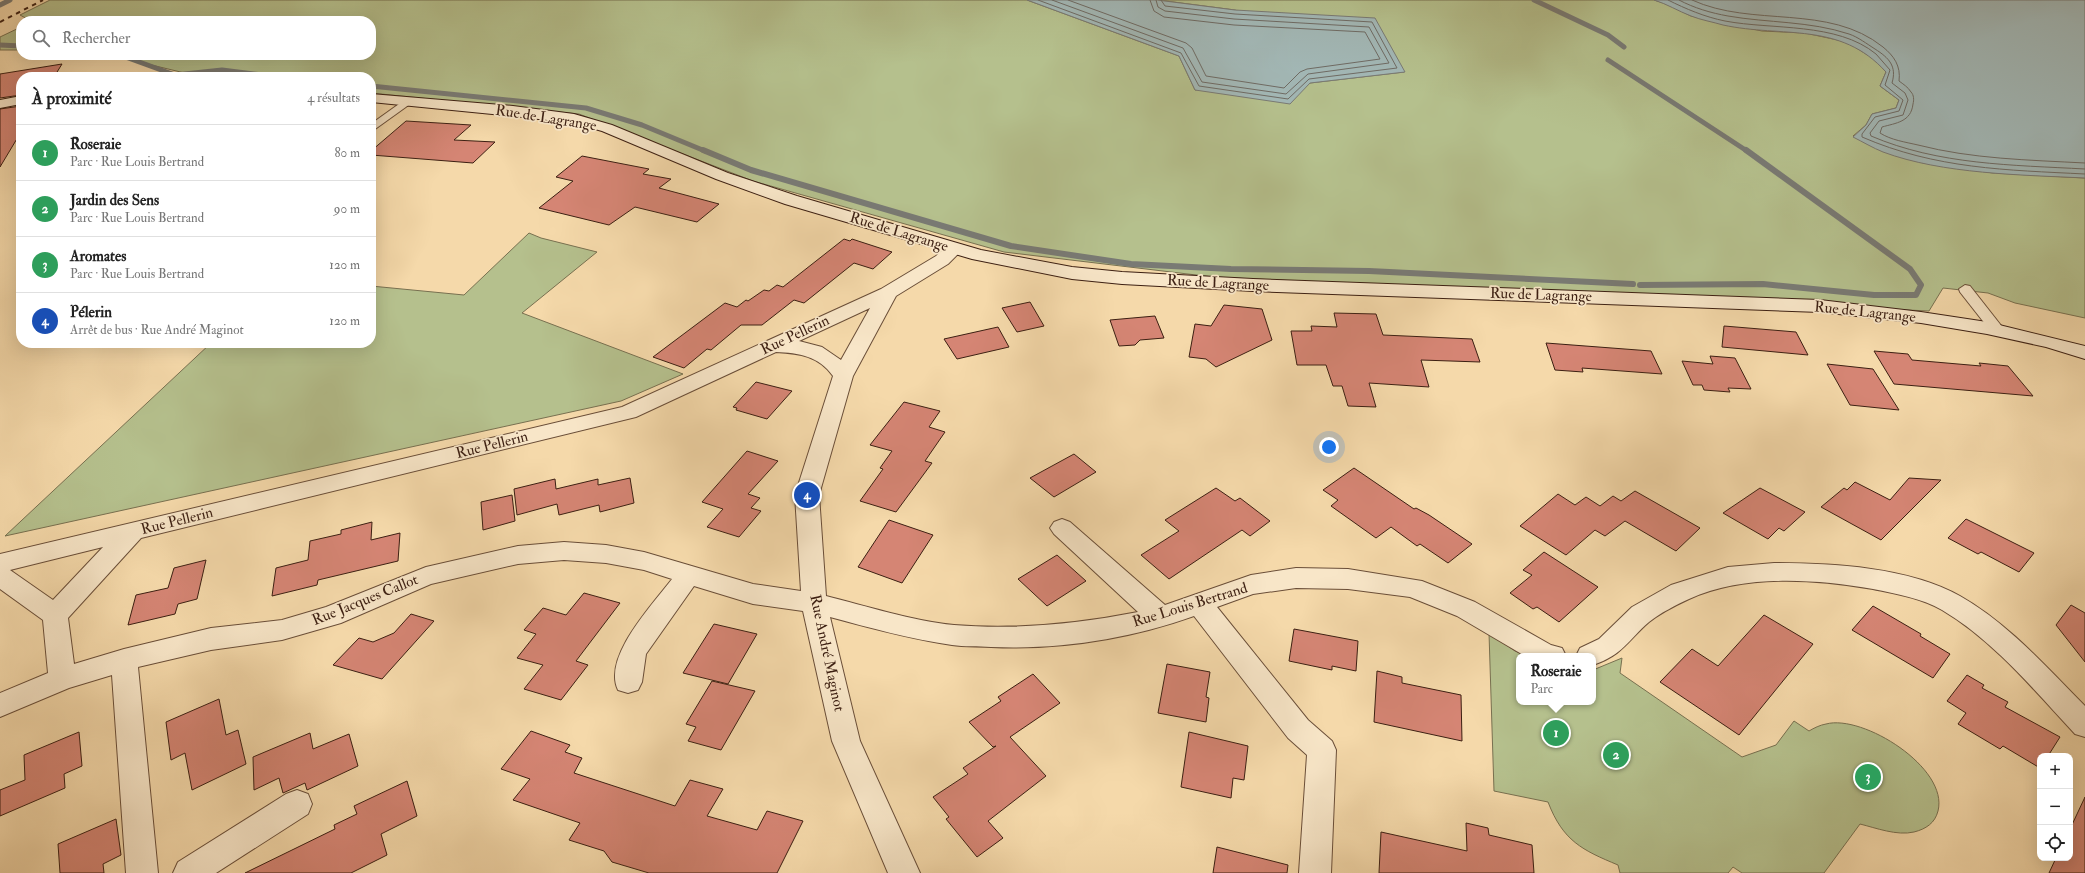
<!DOCTYPE html>
<html lang="fr">
<meta charset="utf-8">
<style>
:root{--surface:#fff;--page:#f2f2f2;--text:#222;--muted:#767676;--line:#e0e0e0;--accent:#db2777}
body{margin:0;font-family:"IM FELL Double Pica",serif;background:var(--page);color:var(--text)}
.controls{position:absolute;right:12px;bottom:12px;display:grid;overflow:hidden;border-radius:8px;box-shadow:0 4px 16px #0002}
.controls button{width:36px;height:36px;display:grid;place-items:center;padding:0;border:0;border-bottom:1px solid var(--line);background:var(--surface);color:var(--text);font:20px sans-serif}
.you{position:absolute;left:1329px;top:447px;width:14px;height:14px;margin:-10px;border:3px solid #fff;border-radius:50%;background:#1a73e8;box-shadow:0 0 0 6px #1a73e833}
.badge{display:grid;place-items:center;width:26px;height:26px;border-radius:50%;background:var(--accent);color:#fff;font-size:13px;font-weight:700}
.pin{position:absolute;translate:-50% -50%;border:2px solid #fff;box-shadow:0 1px 4px #0006}
.popup{position:absolute;left:1516px;top:653px;width:80px;height:52px;box-sizing:border-box;display:grid;place-content:center;border-radius:8px;background:var(--surface);filter:drop-shadow(0 1px 3px #0005);font-size:13px;white-space:nowrap;color:var(--muted)}
.popup b{font-size:15px;color:var(--text)}
.popup::after{content:'';position:absolute;left:50%;top:100%;margin-left:-8px;border:8px solid transparent;border-top-color:var(--surface)}
.list{margin:0;padding:0;list-style:none}
h2{display:flex;justify-content:space-between;align-items:center;height:52px;margin:0;padding:0 16px;font-size:17px}
h2 small{font-size:13px;font-weight:400;color:var(--muted)}
.list li{display:grid;grid-template-columns:26px 1fr auto;gap:12px;align-items:center;box-sizing:border-box;height:56px;padding:0 16px;border-top:1px solid var(--line)}
.list b{display:block;font-size:15px;white-space:nowrap}
.list p{margin:0;font-size:13px;white-space:nowrap;color:var(--muted)}
.list em{font-size:13px;font-style:normal;color:var(--muted)}
.icon{flex:none;width:22px;height:22px;fill:none;stroke:currentColor;stroke-width:2;stroke-linecap:round;stroke-linejoin:round}
.map{position:relative;flex:none;width:2085px;height:873px;overflow:hidden}
.search{position:absolute;background:var(--surface);box-shadow:0 4px 16px #0002;left:16px;top:16px;width:360px;height:44px;display:flex;align-items:center;gap:10px;box-sizing:border-box;padding:0 14px;border-radius:16px;color:var(--muted);font-size:15px}
.panel{position:absolute;background:var(--surface);box-shadow:0 4px 16px #0002;left:16px;top:72px;width:360px;height:276px;border-radius:16px}
.map>svg:first-child{display:block}
</style>
<div class="map">
<svg width="2085" height="873" viewBox="0 0 2085 873">
<rect width="100%" height="100%" fill="#f5d9aa"/>
<filter id="stains"><feTurbulence type="fractalNoise" baseFrequency=".005" numOctaves="4"/><feColorMatrix values="0 0 0 0 .2 0 0 0 0 .09 0 0 0 0 .02 0 0 0 .5 -.17"/></filter>
<radialGradient id="worn" r=".72"><stop offset=".6" stop-color="#630" stop-opacity="0"/><stop offset="1" stop-color="#630" stop-opacity=".3"/></radialGradient>
<g fill="#b5c08d" stroke="#787050">
<polygon points="50,0 1027,0 1179,56 1195,90 1310,83 1404,72 1235,10 1158,0 1654,0 1667,4 1691,16 1762,31 1805,33 1847,42 1874,59 1886,72 1880,86 1899,100 1896,108 1872,114 1866,125 1853,136 1923,163 1993,173 2085,178 2085,318 2015,303 1988,293 1943,288 1929,311 1213,277 1004,252 753,181 579,114 371,93 371,77 212,77 193,75 110,55 371,55 371,21 31,21 20,15"/>
<polygon points="21,27 21,50 0,50 0,37"/>
<polygon points="529,233 541,238 597,252 522,313 683,374 621,401 5,536 211,343 371,343 371,286 464,295"/>
<path d="M1489,633L1515,651L1527,656H1519V702H1593V670L1622,658L1620,673L1742,757L1776,745L1794,721L1809,731C1814,728 1820,725 1826,724C1863,714 1949,768 1938,811C1935,823 1926,829 1914,832C1897,836 1876,828 1860,824L1824,873H1742L1733,867L1728,873H1620L1618,865C1582,850 1563,841 1548,802L1494,791Z"/>
</g>
<g fill="#a2b7b5" stroke="#797a74">
<polygon points="1027,0 1157,0 1235,10 1375,18 1405,72 1310,83 1290,104 1195,90 1179,56"/>
<path d="M1654,0H2085V178C2022,175 1942,174 1883,152C1873,148 1863,142 1853,137L1866,125L1872,114L1896,108L1899,100L1880,86L1886,72C1840,21 1783,38 1723,25C1713,22 1701,20 1691,16C1678,11 1667,4 1654,0Z"/>
</g>
<g fill="none" stroke-linecap="round" stroke-linejoin="round">
<g stroke="#6f6b64" stroke-width="1">
<polyline points="1038,0 1181,53 1199,86 1288,99 1309,79 1397,68 1372,22 1235,14 1165,6 1161,0"/>
<polyline points="1052,0 1183,48 1202,82 1286,94 1308,74 1389,63 1369,27 1234,19 1165,11 1158,7 1156,0"/>
<polyline points="1068,0 1186,43 1192,48 1206,76 1284,88 1300,72 1307,69 1380,59 1365,32 1234,25 1164,17 1154,11 1150,0"/>
<path d="M1668,0C1686,9 1705,17 1725,21C1772,30 1837,22 1876,54C1881,59 1885,65 1890,70L1885,85L1903,100L1899,111L1875,117L1862,134V137C1936,169 2006,170 2085,174"/>
<path d="M1679,0C1694,8 1711,13 1728,16C1768,23 1810,21 1849,34C1858,37 1867,44 1875,49C1889,58 1897,66 1892,83L1905,93L1908,100L1903,115L1879,121L1870,133L1871,136C1939,165 2012,165 2085,169"/>
<path d="M1692,0C1753,28 1828,3 1883,47C1894,56 1901,66 1899,81C1903,84 1908,87 1911,92C1914,95 1914,100 1913,104C1911,122 1896,123 1882,127L1880,133C1891,140 1905,142 1918,145C1972,159 2029,160 2085,163"/>
</g>
<g stroke="#797a74" stroke-width="5">
<polyline points="1534,0 1608,35 1624,47"/>
<polyline points="0,5 10,0"/>
<polyline points="0,45 21,46"/>
<polyline points="120,55 175,75 222,70 279,77"/>
<polyline points="1608,60 1747,151"/>
<polyline points="371,86 586,108 642,125 705,151"/>
</g>
<g stroke="#797a74" stroke-width="6">
<polyline points="703,150 751,170 1011,246 1131,264 1231,269 1369,271 1633,284"/>
<polyline points="1640,285 1763,284 1874,295 1916,295 1921,285 1910,269 1746,150"/>
</g>
</g>
<g fill="#d58574" stroke="#3c1f12">
<polygon points="62,64 54,77 21,77 21,95 0,98 0,74"/>
<polygon points="21,106 21,132 0,167 0,109"/>
<polygon points="406,121 471,125 454,140 495,142 473,163 371,155 371,151"/>
<polygon points="582,156 649,169 643,174 671,179 659,188 719,204 697,222 635,207 609,225 539,208 573,181 556,177"/>
<polygon points="844,239 850,241 852,239 892,252 873,269 854,263 804,303 794,300 762,325 741,325 711,350 707,349 684,368 653,357 725,303 737,307 746,300 748,301 764,290 769,291 777,285 783,287"/>
<polygon points="1030,302 1044,326 1017,332 1002,308"/>
<polygon points="1224,305 1262,309 1272,340 1216,367 1206,359 1189,357 1195,324 1211,326"/>
<polygon points="1334,313 1376,314 1383,335 1472,339 1480,362 1421,360 1429,387 1369,383 1376,407 1348,406 1342,386 1333,386 1326,365 1297,365 1291,331 1312,331 1311,326 1337,327"/>
<polygon points="1155,316 1164,338 1140,340 1135,345 1119,346 1110,320"/>
<polygon points="1724,326 1796,332 1808,355 1722,347"/>
<polygon points="998,327 1009,347 957,359 944,339"/>
<polygon points="1546,343 1651,351 1662,374 1582,368 1583,372 1555,370"/>
<polygon points="1874,351 1908,354 1912,360 1981,366 1979,363 2008,366 2033,396 1894,384"/>
<polygon points="1710,356 1735,358 1751,389 1728,388 1730,392 1704,390 1702,385 1693,385 1682,361 1713,364"/>
<polygon points="1827,364 1873,369 1899,410 1850,405"/>
<polygon points="756,382 792,391 767,419 736,410 737,408 733,407"/>
<polygon points="904,402 940,411 929,427 945,432 925,461 932,463 896,512 860,501 883,469 880,468 892,451 870,445"/>
<polygon points="747,451 778,461 748,494 760,498 751,508 761,511 739,537 707,527 723,509 702,502"/>
<polygon points="1074,454 1096,472 1054,497 1030,478"/>
<polygon points="1354,468 1414,509 1416,508 1429,515 1472,544 1448,563 1420,544 1417,546 1391,527 1376,538 1331,506 1338,500 1323,490"/>
<polygon points="630,478 634,503 600,512 599,505 559,515 557,504 517,515 514,489 555,479 556,489 598,479 598,485"/>
<polygon points="1909,478 1941,480 1881,540 1821,507 1844,488 1847,490 1855,482 1890,500"/>
<polygon points="1216,488 1235,501 1240,498 1270,521 1250,536 1242,530 1169,579 1141,555 1179,531 1165,520"/>
<polygon points="1760,488 1805,512 1784,531 1779,528 1768,539 1723,513"/>
<polygon points="1635,491 1700,528 1676,551 1625,521 1605,536 1595,530 1566,555 1520,526 1558,494 1575,505 1586,497 1600,506 1613,496 1621,501"/>
<polygon points="512,495 515,521 483,530 481,502"/>
<polygon points="1966,519 2034,553 2019,572 1981,552 1978,554 1948,538"/>
<polygon points="889,520 933,535 902,583 858,567"/>
<polygon points="372,522 371,540 400,533 398,561 318,580 317,585 272,596 276,568 308,560 310,541 341,534 341,530"/>
<polygon points="1544,552 1598,587 1559,622 1537,607 1533,609 1510,593 1532,575 1523,570"/>
<polygon points="1057,555 1086,581 1047,606 1018,579"/>
<polygon points="206,560 197,599 178,604 175,614 128,625 136,595 168,588 174,568"/>
<polygon points="584,593 620,603 576,661 588,665 561,700 524,689 543,665 517,658 536,634 524,630 543,608 566,615"/>
<polygon points="2071,605 2085,613 2085,662 2056,625"/>
<polygon points="1873,606 1921,634 1920,636 1950,654 1933,678 1852,630"/>
<polygon points="411,614 434,621 382,679 333,665 359,638 373,642 394,633"/>
<polygon points="1764,615 1813,644 1739,735 1660,682 1692,649 1718,666"/>
<polygon points="714,624 757,634 728,684 683,673"/>
<polygon points="1294,629 1358,641 1356,671 1332,666 1332,670 1289,661"/>
<polygon points="1167,664 1210,672 1206,697 1209,698 1206,722 1158,713"/>
<polygon points="1377,671 1402,677 1402,683 1461,695 1462,741 1374,722"/>
<polygon points="1033,674 1060,703 1010,737 1046,776 988,821 1003,838 977,857 946,819 949,817 933,797 968,774 963,768 996,746 993,747 969,722 1001,701 998,697"/>
<polygon points="1967,675 1984,685 1982,688 2008,702 2005,707 2060,737 2048,756 2040,756 2040,768 2003,746 2000,749 1958,724 1966,713 1947,701"/>
<polygon points="712,681 755,691 721,750 688,741 696,727 686,724"/>
<polygon points="219,699 226,735 238,730 246,764 192,790 185,753 171,760 166,722"/>
<polygon points="531,731 570,745 565,752 582,758 574,773 675,806 690,780 723,789 707,816 757,830 767,811 803,821 777,873 649,873 612,862 604,851 569,840 580,823 513,800 530,779 501,769"/>
<polygon points="79,732 82,766 64,774 65,788 0,816 0,790 25,780 24,755"/>
<polygon points="1189,732 1248,746 1244,780 1233,778 1231,798 1181,787"/>
<polygon points="310,733 313,749 349,734 358,766 307,790 305,783 283,793 279,778 254,790 253,757"/>
<polygon points="407,781 417,816 381,834 387,855 351,873 245,873 335,829 334,825 357,814 354,806"/>
<polygon points="2085,797 2085,873 2049,873 2056,858 2070,858 2070,829"/>
<polygon points="116,819 121,855 103,864 104,873 60,873 58,844"/>
<polygon points="1466,823 1488,828 1489,835 1532,845 1534,873 1379,873 1381,832 1467,851"/>
<polygon points="1217,847 1288,865 1287,873 1213,873"/>
</g>
<g fill="none" stroke-linecap="round" stroke-linejoin="round">
<defs>
<g id="lane">
<polygon points="406,99 410,100 411,102 410,104 371,132 371,124"/>
<polygon points="1965,285 1970,286 2003,328 2005,331 2003,334 1993,334 1960,292 1959,289"/>
</g>
<g id="street">
<path d="M954,244L960,245L963,249L948,264L896,296L853,376L819,495L826,596C866,606 913,621 954,625C1016,630 1077,624 1138,612L1054,534L1050,528L1054,522L1062,519L1070,522L1165,605L1251,575L1296,568L1348,569L1422,581L1475,602L1551,645L1562,648L1566,656H1525L1457,616L1410,597L1348,589L1296,588L1253,594L1217,607L1308,720L1332,741L1336,750L1331,873H1299L1307,755L1288,738L1194,616C1129,639 1060,650 991,647C978,646 964,647 952,645C911,639 870,628 830,617L860,741L920,873H888L832,741L803,611L753,604L694,586L646,654L642,682L638,690L628,693L618,690C602,657 653,604 672,579L644,570L606,563L564,560L518,564L431,584L341,623L282,640L211,650L138,667L158,873H126L112,675L69,688L0,717V693L48,673L43,620L0,589V554L622,407L881,289L936,256L948,245ZM870,308L841,360L822,347L799,341ZM776,352C799,353 819,356 833,376L795,495L801,591L753,584L644,552L606,545L564,542L518,546L426,567L326,607L282,620L211,628L124,649L74,664L68,618L141,538L636,417ZM103,547L53,600L10,570Z"/>
<path d="M1774,563C1831,563 1909,567 1960,596C2008,623 2047,668 2085,706V737L2075,734C2035,691 1993,640 1942,610C1921,598 1897,594 1873,589C1814,579 1745,574 1689,599C1676,605 1660,613 1649,622C1628,640 1623,655 1593,665V656H1576L1580,648L1599,639L1632,607L1671,585L1728,567Z"/>
<polygon points="297,790 308,794 312,804 308,814 216,873 173,873 178,862 286,794"/>
</g>
<g id="secondary">
<polygon points="371,94 513,106 574,114 612,125 728,173 797,196 981,250 1072,267 1122,272 1253,279 1820,300 1921,312 1987,322 2085,346 2085,359 2046,347 1987,334 1921,323 1820,312 1253,291 1122,284 1072,279 972,259 785,204 716,179 602,131 573,123 513,116 371,102"/>
<polygon points="21,96 21,104 0,108 0,100"/>
</g>
</defs>
<use href="#lane" stroke="#6a4e38" stroke-width="2"/>
<use href="#street" stroke="#6a4e38" stroke-width="2"/>
<use href="#secondary" stroke="#3c1f12" stroke-width="2"/>
<use href="#lane" fill="#f8e6c8" fill-rule="evenodd"/>
<use href="#street" fill="#f8e6c8" fill-rule="evenodd"/>
<use href="#secondary" fill="#f8e6c8" fill-rule="evenodd"/>
<polyline stroke="#3c1f12" stroke-width="2" stroke-dasharray="4.5 4.5" stroke-linecap="butt" points="0,22 43,0"/>
</g>
<g text-anchor="middle" dominant-baseline="central" stroke-width="3.5" stroke-linejoin="round" paint-order="stroke">
<g font-size="15" fill="#3c1f12" stroke="#f8e6c8">
<text transform="translate(546 118) rotate(9)">Rue de Lagrange</text>
<text transform="translate(899 232) rotate(17)">Rue de Lagrange</text>
<text transform="translate(1218 283) rotate(3)">Rue de Lagrange</text>
<text transform="translate(1541 295) rotate(2)">Rue de Lagrange</text>
<text transform="translate(1865 312) rotate(6)">Rue de Lagrange</text>
<text transform="translate(795 335) rotate(-25)">Rue Pellerin</text>
<text transform="translate(492 445) rotate(-14)">Rue Pellerin</text>
<text transform="translate(177 521) rotate(-14)">Rue Pellerin</text>
<text transform="translate(365 600) rotate(-22)">Rue Jacques Callot</text>
<text transform="translate(1190 605) rotate(-17)">Rue Louis Bertrand</text>
<text transform="translate(827 653) rotate(78)">Rue André Maginot</text>
</g>
</g>
<rect width="100%" height="100%" filter="url(#stains)"/>
<rect width="100%" height="100%" fill="url(#worn)"/>
</svg>
<div class="controls">
<button>+</button>
<button>−</button>
<button><svg class="icon" aria-label="locate" viewBox="0 0 24 24"><circle cx="12" cy="12" r="6"/><path d="M12 2v4M12 18v4M2 12h4M18 12h4"/></svg></button>
</div>
<div class="you"></div>
<div class="pin badge" style="left:1556px;top:733px;background:#2e9e5b">1</div>
<div class="popup"><b>Roseraie</b>Parc</div>
<div class="pin badge" style="left:1616px;top:755px;background:#2e9e5b">2</div>
<div class="pin badge" style="left:1868px;top:777px;background:#2e9e5b">3</div>
<div class="pin badge" style="left:807px;top:495px;background:#1a4fb4">4</div>
<div class="search"><svg class="icon" aria-label="search" viewBox="0 0 24 24"><circle cx="10" cy="10" r="6"/><path d="M15 15l6 6"/></svg>Rechercher</div>
<section class="panel">
<h2>À proximité<small>4 résultats</small></h2>
<ul class="list">
<li><span class="badge" style="background:#2e9e5b">1</span><div><b>Roseraie</b><p>Parc · Rue Louis Bertrand</p></div><em>80 m</em></li>
<li><span class="badge" style="background:#2e9e5b">2</span><div><b>Jardin des Sens</b><p>Parc · Rue Louis Bertrand</p></div><em>90 m</em></li>
<li><span class="badge" style="background:#2e9e5b">3</span><div><b>Aromates</b><p>Parc · Rue Louis Bertrand</p></div><em>120 m</em></li>
<li><span class="badge" style="background:#1a4fb4">4</span><div><b>Pélerin</b><p>Arrêt de bus · Rue André Maginot</p></div><em>120 m</em></li>
</ul>
</section>
</div>
